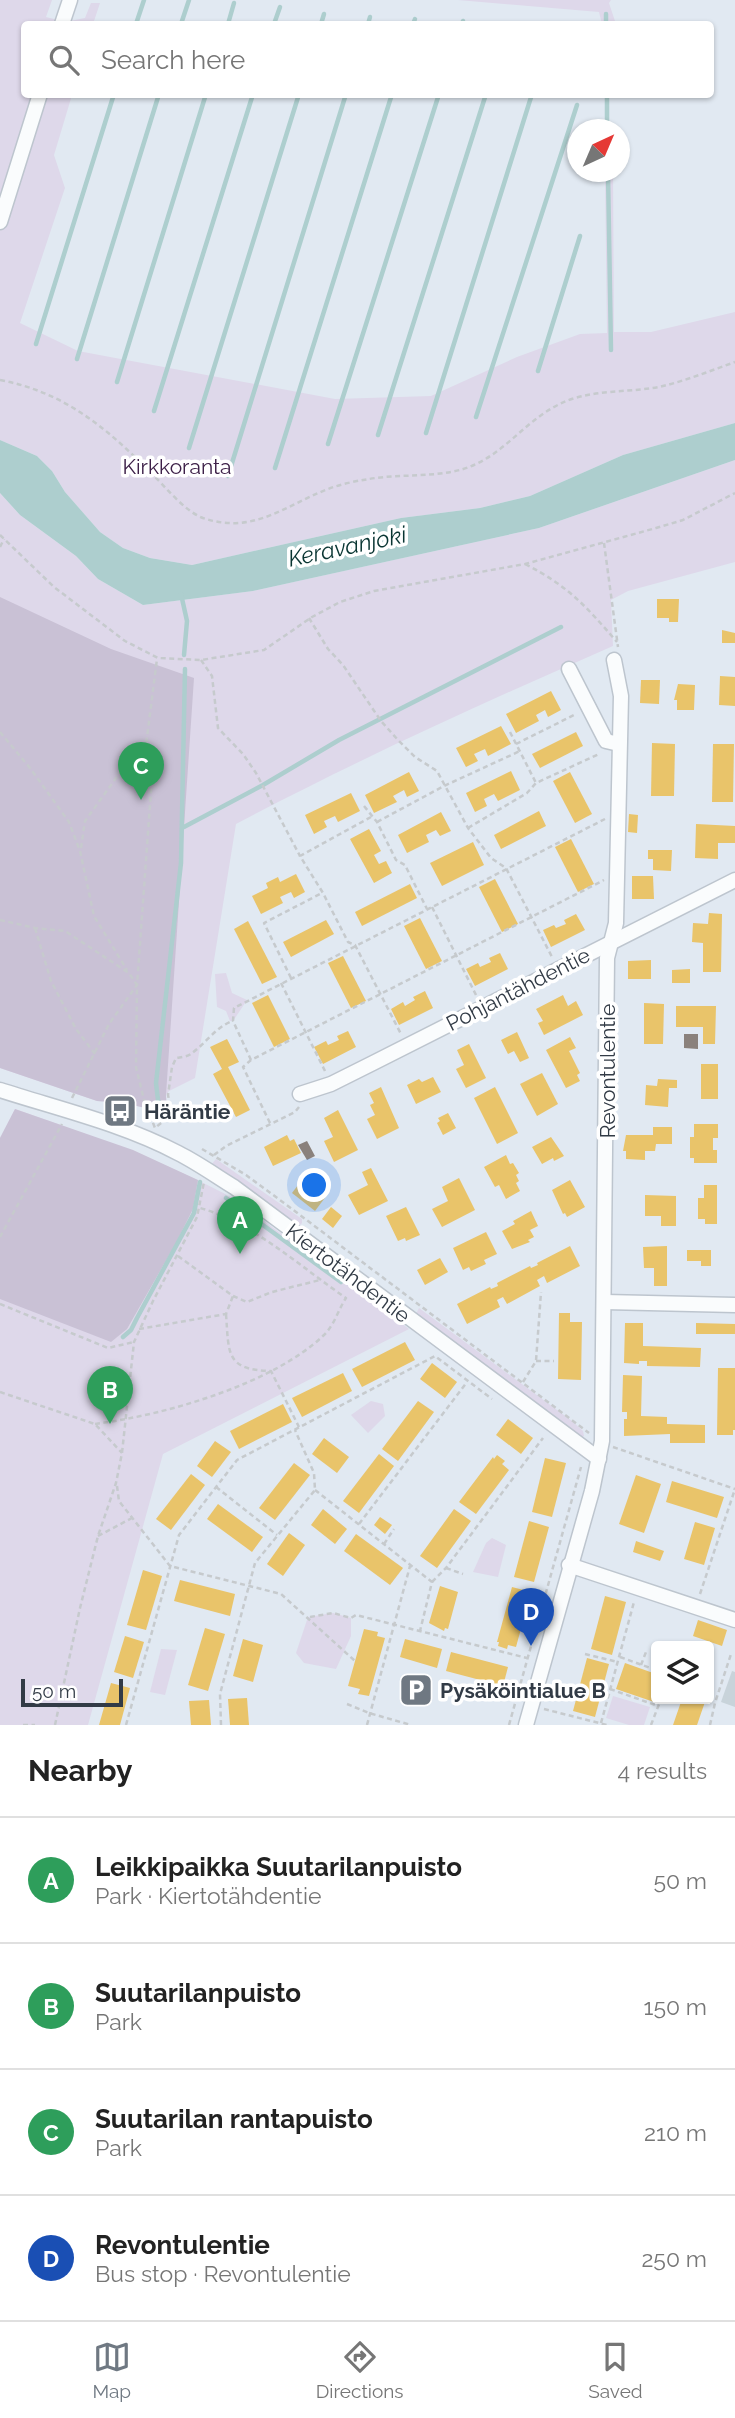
<!DOCTYPE html>
<meta charset="utf-8">
<style>
:root{--surface:#fff;--page:#f6f6f6;--text:#222;--muted:#767676;--line:#e0e0e0;--accent:#6f7882}
body{margin:0;font-family:Raleway,sans-serif;background:var(--page);color:var(--text)}
.controls{position:absolute;right:21px;bottom:21px;display:grid;overflow:hidden;border-radius:7px;box-shadow:0 2px 5px #0004}
.controls button{width:63px;height:63px;display:grid;place-items:center;padding:0;border:0;border-bottom:2px solid var(--line);background:var(--surface);color:var(--text);font:35px sans-serif}
.compass{position:absolute;left:567px;top:119px;width:63px;height:63px;border-radius:50%;background:var(--surface);box-shadow:0 2px 5px #0004;rotate:44deg}
.scale{position:absolute;left:21px;bottom:18px;width:102px;box-sizing:border-box;padding-left:7px;border:4px solid #323b46;border-top:0;font-size:19px;line-height:24px;white-space:nowrap;color:#323b46;-webkit-text-stroke:5px #fff;paint-order:stroke}
.you{position:absolute;left:315px;top:1186px;width:24px;height:24px;margin:-18px;border:5px solid #fff;border-radius:50%;background:#1a73e8;box-shadow:0 0 0 10px #1a73e833}
.badge{display:grid;place-items:center;width:46px;height:46px;border-radius:50%;background:var(--accent);color:#fff;font-size:23px;font-weight:700}
.pin{position:absolute;translate:-50% -58px;filter:drop-shadow(0 2px 4px #0008)}
.pin::after{content:'';position:absolute;top:37px;width:24px;height:21px;background:inherit;clip-path:polygon(0 0,100% 0,50% 100%)}
.list{margin:0;padding:0;list-style:none}
h2{display:flex;justify-content:space-between;align-items:center;height:91px;margin:0;padding:0 28px;font-size:30px}
h2 small{font-size:23px;font-weight:400;color:var(--muted)}
.list li{display:grid;grid-template-columns:46px 1fr auto;gap:21px;align-items:center;box-sizing:border-box;height:126px;padding:0 28px;border-top:2px solid var(--line)}
.list b{display:block;font-size:26px;white-space:nowrap}
.list p{margin:0;font-size:23px;white-space:nowrap;color:var(--muted)}
.list em{font-size:23px;font-style:normal;color:var(--muted)}
.icon{flex:none;width:38px;height:38px;fill:none;stroke:currentColor;stroke-width:2;stroke-linecap:round;stroke-linejoin:round}
.map{position:relative;flex:none;width:735px;height:1725px;overflow:hidden}
.search{position:absolute;background:var(--surface);box-shadow:0 2px 5px #0004;left:21px;right:21px;top:21px;height:77px;display:flex;align-items:center;gap:18px;box-sizing:border-box;padding:0 24px;border-radius:7px;color:var(--muted);font-size:26px}
.sheet{height:595px;background:var(--surface)}
nav{display:flex;justify-content:space-around;align-items:center;box-sizing:border-box;height:98px;border-top:2px solid var(--line);background:var(--surface);font-size:19px;color:var(--muted)}
nav a{display:grid;justify-items:center;gap:4px}
nav .on{color:var(--accent)}
.map>svg:first-child{display:block}
</style>
<div class="map">
<svg width="735" height="1725" viewBox="0 0 735 1725">
<rect width="100%" height="100%" fill="#e1e9f2"/>
<g fill="#ded8ea">
<polygon points="0,0 52,0 46,17 69,23 70,21 85,18 91,3 100,3 93,24 24,24 24,94 72,95 54,155 65,188 20,323 78,351 335,399 431,396 517,357 580,334 607,333 605,172 613,172 614,332 651,332 735,312 735,423 623,455 530,496 480,508 401,518 192,565 150,558 123,548 100,532 65,492 52,471 37,456 0,440"/>
<polygon points="458,0 611,0 609,3 616,24 602,24 599,12"/>
<path d="M735,460V562L628,591L611,600L613,646C485,702 359,759 236,824L195,1078L169,1091L166,1095L167,1113L124,1103L97,1101L0,1068V493L20,515L76,556L98,579L143,605L253,591L539,528Z"/>
<polygon points="226,973 232,993 247,1000 233,1021 230,1021 226,1011 217,1007 215,974"/>
<path d="M15,1109C91,1136 166,1161 236,1200L409,1329L163,1454L88,1725H0V1138Z"/>
<polygon points="216,1159 302,1219 302,1223 298,1227 211,1165"/>
<polygon points="419,1308 572,1421 583,1431 584,1436 581,1437 416,1314"/>
<polygon points="371,1401 383,1404 385,1416 368,1433 351,1415"/>
<polygon points="492,1538 506,1545 498,1577 473,1572 486,1543"/>
<polygon points="333,1613 351,1618 351,1636 336,1669 304,1663 296,1653 308,1617"/>
<polygon points="161,1649 177,1650 165,1695 150,1692"/>
<polygon points="613,1696 650,1707 644,1725 629,1725 606,1718"/>
</g>
<g fill="#c9c1d5">
<polygon points="0,597 111,649 194,678 166,1095 167,1113 124,1103 97,1101 0,1068"/>
<polygon points="15,1109 133,1150 198,1180 193,1209 176,1243 127,1329 111,1342 0,1299 0,1138"/>
</g>
<polygon fill="#adcece" points="735,423 735,460 539,528 253,591 143,605 98,579 76,556 20,515 0,493 0,440 37,456 52,471 65,492 100,532 123,548 150,558 192,565 401,518 480,508 530,496 623,455"/>
<g fill="#e9c46a">
<polygon points="657,599 679,599 678,622 669,622 669,618 657,618"/>
<polygon points="722,630 735,633 735,643 722,643"/>
<polygon points="720,676 735,677 735,706 719,705"/>
<polygon points="641,680 660,680 659,704 640,703"/>
<polygon points="678,684 695,685 694,710 677,710 677,700 674,700"/>
<polygon points="551,691 561,710 548,717 545,710 536,715 539,721 516,733 506,714"/>
<polygon points="501,726 511,744 488,756 485,749 474,754 478,761 466,767 456,748"/>
<polygon points="576,732 583,746 540,768 532,754"/>
<polygon points="652,743 675,744 674,796 651,796"/>
<polygon points="713,744 734,744 733,802 712,802"/>
<polygon points="511,771 520,790 498,801 494,794 484,799 487,806 475,812 466,793"/>
<polygon points="409,772 419,791 407,797 404,790 393,796 397,802 374,813 365,795"/>
<polygon points="570,772 592,814 575,823 553,781"/>
<polygon points="351,793 360,811 338,822 335,816 324,821 327,827 314,834 305,815"/>
<polygon points="539,811 546,826 501,849 494,835"/>
<polygon points="441,812 451,831 440,836 436,830 426,835 429,842 407,853 398,835"/>
<polygon points="629,814 638,815 637,833 628,832"/>
<polygon points="696,824 735,826 735,843 718,843 718,859 695,858"/>
<polygon points="369,829 381,851 374,855 379,864 386,861 392,873 374,883 350,839"/>
<polygon points="571,839 594,884 578,892 555,847"/>
<polygon points="473,842 484,865 442,886 430,863"/>
<polygon points="648,850 672,850 671,871 653,870 653,859 648,859"/>
<polygon points="296,874 305,892 294,898 291,892 280,897 283,903 261,914 252,896 268,888 266,883 278,877 280,882"/>
<polygon points="632,876 653,876 654,899 632,899"/>
<polygon points="495,879 518,924 502,932 479,887"/>
<polygon points="410,884 417,898 362,926 355,912"/>
<polygon points="709,913 722,914 721,972 703,972 703,943 692,942 693,923 708,924"/>
<polygon points="576,914 585,930 551,947 543,930 554,925 556,928 566,924 564,920"/>
<polygon points="420,918 442,961 426,969 404,926"/>
<polygon points="326,920 334,934 291,957 283,942"/>
<polygon points="248,921 277,977 262,984 234,929"/>
<polygon points="500,953 508,969 475,986 466,969 478,963 480,967 491,962 489,958"/>
<polygon points="343,956 366,1001 351,1008 328,963"/>
<polygon points="651,960 651,979 628,979 628,961"/>
<polygon points="690,969 690,983 672,983 672,970"/>
<polygon points="425,991 433,1008 399,1025 391,1009 403,1002 405,1006 415,1000 413,997"/>
<polygon points="268,995 290,1039 274,1047 252,1003"/>
<polygon points="563,995 568,1006 576,1001 583,1015 544,1035 538,1023 543,1021 536,1009"/>
<polygon points="644,1003 664,1004 663,1044 644,1044"/>
<polygon points="676,1006 716,1006 715,1044 703,1044 703,1027 676,1027"/>
<polygon points="348,1031 356,1047 323,1064 314,1047 326,1041 328,1045 339,1040 337,1036"/>
<polygon points="517,1032 529,1058 520,1062 514,1051 508,1054 501,1040"/>
<polygon points="570,1037 576,1048 569,1051 580,1073 577,1075 580,1081 566,1088 546,1050"/>
<polygon points="227,1039 239,1062 228,1067 250,1110 236,1117 213,1074 222,1069 210,1047"/>
<polygon points="469,1044 486,1078 466,1088 456,1069 464,1065 457,1050"/>
<rect x="701" y="1064" width="17" height="35"/>
<polygon points="542,1073 558,1104 537,1116 520,1084"/>
<polygon points="433,1077 441,1092 416,1104 407,1085 419,1079 422,1082"/>
<polygon points="658,1079 677,1080 677,1088 669,1088 668,1107 645,1105 646,1085 657,1086"/>
<polygon points="381,1087 399,1128 377,1139 367,1119 375,1115 370,1105 374,1103 369,1093"/>
<polygon points="495,1087 518,1133 497,1144 474,1098"/>
<polygon points="338,1110 358,1150 334,1162 324,1141 333,1137 324,1118"/>
<polygon points="448,1113 456,1128 443,1135 437,1123 440,1121 438,1118"/>
<polygon points="694,1124 718,1124 718,1138 713,1138 713,1150 717,1150 717,1163 694,1163 694,1158 690,1158 690,1137 694,1137"/>
<polygon points="653,1127 672,1127 672,1144 656,1144 655,1151 645,1151 645,1160 626,1159 626,1151 623,1151 626,1135 653,1135"/>
<polygon points="287,1135 290,1141 294,1139 301,1153 273,1166 264,1147"/>
<polygon points="551,1137 564,1156 554,1161 553,1158 542,1164 532,1147"/>
<polygon points="506,1155 510,1164 513,1163 519,1173 516,1175 519,1181 516,1183 520,1191 506,1199 499,1185 495,1187 484,1167"/>
<polygon points="371,1168 388,1201 359,1215 348,1195 368,1185 362,1172"/>
<polygon points="304,1177 327,1195 315,1211 292,1193"/>
<polygon points="459,1178 475,1210 442,1227 432,1209 448,1201 442,1187"/>
<polygon points="570,1180 585,1207 567,1217 565,1213 563,1214 552,1190"/>
<polygon points="704,1185 717,1185 717,1224 705,1224 705,1219 698,1219 698,1198 704,1198"/>
<polygon points="645,1195 676,1196 676,1226 661,1226 661,1216 645,1216"/>
<polygon points="331,1207 342,1216 333,1228 322,1219"/>
<polygon points="406,1207 420,1235 406,1241 405,1238 398,1241 386,1216"/>
<polygon points="531,1211 538,1226 530,1230 534,1237 528,1240 530,1242 512,1249 502,1231 515,1224 513,1221"/>
<polygon points="486,1232 497,1254 484,1260 486,1264 471,1271 469,1267 463,1270 453,1248"/>
<polygon points="570,1246 580,1266 547,1283 544,1276 537,1280 540,1286 507,1304 503,1297 497,1300 500,1307 467,1324 457,1304 490,1287 491,1289 498,1286 497,1283 530,1266 531,1268 538,1265 537,1263"/>
<polygon points="667,1246 667,1286 654,1286 654,1268 644,1268 643,1247"/>
<polygon points="687,1250 711,1250 711,1266 701,1266 701,1261 687,1261"/>
<polygon points="440,1258 448,1272 425,1285 417,1270"/>
<polygon points="559,1313 570,1313 570,1322 582,1322 581,1380 558,1379"/>
<polygon points="625,1323 643,1323 643,1346 701,1348 700,1367 647,1366 647,1361 639,1361 639,1364 624,1363"/>
<polygon points="696,1323 735,1324 735,1334 696,1334"/>
<polygon points="405,1342 415,1360 362,1387 352,1369"/>
<polygon points="432,1363 457,1382 445,1398 420,1379"/>
<polygon points="718,1368 735,1368 735,1430 733,1430 733,1435 717,1435"/>
<polygon points="343,1373 352,1391 302,1417 292,1398"/>
<polygon points="623,1375 642,1376 641,1416 667,1417 667,1424 705,1425 705,1443 670,1443 670,1434 624,1436 624,1419 627,1419 627,1412 622,1412"/>
<polygon points="418,1401 434,1412 398,1461 382,1449"/>
<polygon points="283,1404 292,1422 239,1449 230,1431"/>
<polygon points="508,1419 533,1438 521,1454 496,1435"/>
<polygon points="324,1438 349,1457 337,1473 312,1454"/>
<polygon points="215,1441 231,1452 212,1477 197,1466"/>
<polygon points="379,1454 394,1466 359,1513 343,1501"/>
<polygon points="497,1455 505,1461 502,1464 509,1470 476,1514 459,1502 493,1457 494,1459"/>
<polygon points="545,1458 566,1463 552,1517 532,1512"/>
<polygon points="294,1463 310,1475 275,1520 259,1508"/>
<polygon points="191,1474 205,1485 171,1530 156,1519"/>
<polygon points="636,1475 661,1484 644,1533 619,1524"/>
<polygon points="672,1481 724,1497 717,1518 666,1502"/>
<polygon points="218,1504 263,1537 252,1552 207,1519"/>
<polygon points="323,1509 347,1529 335,1544 311,1525"/>
<polygon points="454,1509 471,1521 437,1568 420,1556"/>
<polygon points="380,1517 392,1525 385,1534 374,1525"/>
<polygon points="529,1521 549,1527 534,1582 514,1577"/>
<polygon points="695,1522 715,1528 704,1565 684,1559"/>
<polygon points="289,1533 305,1545 283,1576 267,1564"/>
<polygon points="356,1534 403,1568 390,1585 344,1551"/>
<polygon points="636,1541 664,1551 660,1561 633,1552"/>
<polygon points="143,1570 162,1576 146,1630 127,1625"/>
<polygon points="180,1580 235,1594 230,1616 174,1601"/>
<polygon points="440,1586 458,1592 448,1629 445,1628 444,1631 429,1623"/>
<polygon points="512,1587 531,1592 516,1647 508,1645 507,1649 498,1646 499,1642 497,1642"/>
<polygon points="605,1596 626,1602 612,1655 591,1649"/>
<polygon points="698,1620 727,1630 722,1646 693,1636"/>
<polygon points="205,1628 225,1634 208,1691 188,1685"/>
<polygon points="364,1629 378,1632 377,1636 385,1638 369,1696 358,1694 360,1689 348,1686"/>
<polygon points="125,1636 144,1642 133,1678 114,1672"/>
<polygon points="243,1639 263,1645 253,1682 233,1676"/>
<polygon points="405,1639 442,1649 437,1668 400,1657"/>
<polygon points="451,1652 508,1667 503,1686 446,1671"/>
<polygon points="587,1658 609,1664 595,1717 573,1711"/>
<polygon points="625,1663 656,1674 654,1702 616,1689"/>
<polygon points="111,1683 130,1688 120,1725 99,1725"/>
<polygon points="247,1698 249,1725 230,1725 228,1699"/>
<polygon points="682,1699 706,1699 697,1725 673,1725"/>
<polygon points="209,1700 211,1725 191,1725 189,1701"/>
</g>
<g fill="#8a817c">
<polygon points="684,1034 698,1034 698,1049 684,1048"/>
<polygon points="307,1141 315,1156 307,1160 298,1145"/>
</g>
<g fill="none" stroke-linecap="round" stroke-linejoin="round">
<g stroke="#adcece" stroke-width="4.5">
<polyline points="606,14 606,24"/>
<polyline points="136,24 144,0"/>
<polyline points="181,24 189,0"/>
<polyline points="228,24 234,3"/>
<polyline points="274,24 280,7"/>
<polyline points="321,24 324,14"/>
<polyline points="368,24 370,17"/>
<polyline points="413,24 415,19"/>
<polyline points="462,24 463,21"/>
<polyline points="607,94 607,130"/>
<polyline points="608,172 611,350"/>
<polyline points="36,344 114,94"/>
<polyline points="77,359 159,94"/>
<polyline points="538,371 580,236"/>
<polyline points="117,382 206,94"/>
<polyline points="154,411 253,94"/>
<polyline points="476,417 577,105"/>
<polyline points="426,433 532,94"/>
<polyline points="378,435 486,94"/>
<polyline points="328,444 439,94"/>
<polyline points="189,448 299,94"/>
<polyline points="275,468 392,94"/>
<polyline points="228,476 346,94"/>
<polyline points="181,594 187,621 184,655"/>
<polyline points="184,827 263,785 339,740 561,627"/>
<polyline points="164,1111 158,1100 156,1083 181,863 185,669"/>
<polyline points="226,1198 341,1282"/>
<polyline points="123,1337 131,1330 137,1318 194,1213 200,1182"/>
</g>
</g>
<polygon fill="#c8d3da" points="732,1671 735,1672 735,1707 721,1702"/>
<g fill="none" stroke-linecap="round" stroke-linejoin="round">
<defs>
<g id="minor">
<polyline points="62,24 70,0"/>
<polyline points="0,222 40,94"/>
<polyline points="569,669 606,741 619,744"/>
<path d="M0,1090C59,1109 123,1124 178,1153C198,1163 216,1176 234,1187L599,1459"/>
<polyline points="300,1094 331,1084 373,1063 735,880"/>
<polyline points="605,1302 735,1305"/>
<polyline points="569,1565 735,1620"/>
<polyline points="526,1725 592,1491 602,1441 607,958 616,923 621,696 614,660"/>
</g>
</defs>
<use href="#minor" stroke="#bdc5ce" stroke-width="17"/>
<g stroke="#c6cacd" stroke-width="2.5" stroke-dasharray="5 3.5" stroke-linecap="butt">
<path d="M0,380C64,392 107,428 151,473C166,487 184,511 203,518C253,535 284,506 328,489C341,484 356,481 369,479C403,473 443,479 474,465C512,448 532,411 575,398C603,390 631,392 659,387C685,381 710,371 735,362"/>
<polyline points="0,535 54,587 125,641 158,658 201,660 264,650 312,617 340,602 374,591 525,564 656,528 683,520 735,493"/>
<polyline points="604,543 618,647"/>
<polyline points="0,547 4,539"/>
<path d="M525,564C568,586 585,605 617,642"/>
<polyline points="309,618 328,649 343,665 381,721 398,740 415,757 437,771 468,828 491,858 506,868 552,957"/>
<polyline points="201,660 212,676 218,728 243,754 256,773 300,856"/>
<polyline points="0,732 30,768 69,822 80,851 94,916 127,970"/>
<polyline points="510,732 536,783"/>
<polyline points="516,744 576,714"/>
<polyline points="364,806 377,822 396,860 405,865 427,909"/>
<polyline points="371,817 300,856 323,893 348,942 355,945 401,1034"/>
<polyline points="377,822 444,786 520,751"/>
<polyline points="468,828 527,793 536,783 599,754"/>
<polyline points="81,848 85,821 132,756 146,745"/>
<polyline points="432,907 476,995"/>
<path d="M0,920L35,928L65,931L129,973L137,985L136,1067L144,1100L155,1128L167,1118L171,1110L168,1095L172,1067L176,1058C181,1057 188,1057 192,1053C206,1043 215,1028 232,1021"/>
<polyline points="35,928 51,981 76,1029 95,1054"/>
<polyline points="291,978 264,923 322,893"/>
<polyline points="281,983 325,1071"/>
<polyline points="251,1060 233,1021 234,1008 605,819"/>
<polyline points="72,1098 109,1024 137,985 151,791 146,745 157,659"/>
<polyline points="114,1110 130,1116"/>
<polyline points="270,1123 243,1067 251,1060 604,880"/>
<polyline points="202,1149 246,1175 284,1203 589,1433"/>
<polyline points="214,1155 226,1146 295,1112 299,1107"/>
<polyline points="0,1237 62,1124"/>
<polyline points="178,1256 233,1296 247,1302 272,1292 320,1280"/>
<polyline points="0,1304 108,1348 134,1342"/>
<path d="M226,1314C229,1353 225,1370 271,1371L299,1427"/>
<polyline points="139,1329 226,1314 233,1296"/>
<polyline points="536,1361 554,1361"/>
<polyline points="523,1382 536,1361 541,1292"/>
<polyline points="0,1392 95,1424 122,1453"/>
<path d="M95,1424C165,1415 273,1384 324,1335C335,1324 338,1310 346,1298C302,1268 252,1222 200,1208"/>
<polyline points="613,1447 735,1489"/>
<polyline points="117,1486 119,1501 170,1566 281,1594 355,1661"/>
<polyline points="216,1487 277,1535"/>
<polyline points="315,1490 432,1582 420,1631"/>
<polyline points="359,1524 467,1382"/>
<polyline points="98,1536 132,1518"/>
<polyline points="384,1544 394,1529"/>
<polyline points="446,1568 463,1574"/>
<polyline points="432,1582 446,1568 543,1438"/>
<polyline points="700,1594 735,1489"/>
<polyline points="310,1617 333,1613 351,1618 356,1615 527,1658"/>
<polyline points="585,1654 618,1662"/>
<polyline points="620,1657 656,1670"/>
<polyline points="641,1665 646,1652"/>
<polyline points="610,1689 658,1706"/>
<polyline points="347,1704 369,1713 411,1725"/>
<polyline points="544,1709 607,1725"/>
<polyline points="601,1723 634,1602"/>
<polyline points="23,1725 35,1725"/>
<polyline points="55,1725 80,1608 98,1536 116,1483 122,1453 134,1342 153,1301 197,1217 204,1182"/>
<polyline points="126,1725 179,1535 237,1460 435,1356 492,1399"/>
<polyline points="221,1725 220,1694 255,1563 315,1490 314,1473 295,1430"/>
<polyline points="367,1725 410,1566"/>
<polyline points="509,1725 581,1467"/>
<polyline points="651,1725 661,1699"/>
<polyline points="710,1725 715,1703 731,1654"/>
</g>
<use href="#minor" stroke="#fafcfd" stroke-width="14"/>
</g>
<defs>
<symbol id="bus-square" viewBox="-11 -11 22 22"><rect x="-9" y="-9" width="18" height="18" rx="4" fill="#6f7882" stroke="#fff"/><path d="M-5-6H5V4H4V6H2V4H-2V6H-4V4H-5ZM-3.5-4V0h7V-4ZM-3.5 1.2v1.5H-2V1.2ZM2 1.2v1.5H3.5V1.2Z" fill="#fff"/></symbol>
<symbol id="parking-square" viewBox="-11 -11 22 22"><rect x="-9" y="-9" width="18" height="18" rx="4" fill="#6f7882" stroke="#fff"/><path d="M-3.5-5.5H1a3.5 3.5 0 0 1 0 7H-1V5.5H-3.5ZM-1-3.4V-.6H.8a1.4 1.4 0 0 0 0-2.8Z" fill="#fff"/></symbol>
</defs>
<g fill-rule="evenodd">
<use href="#bus-square" x="101" y="1092" width="38" height="38"/>
<use href="#parking-square" x="397" y="1671" width="38" height="38"/>
</g>
<g text-anchor="middle" dominant-baseline="central" stroke-width="7" stroke-linejoin="round" paint-order="stroke">
<g font-size="21" fill="#3d2048" stroke="#fff">
<text x="177" y="466">Kirkkoranta</text>
</g>
<g font-size="21" fill="#323b46" stroke="#fff">
<text transform="translate(518 989) rotate(-27)">Pohjantähdentie</text>
<text transform="translate(607 1071) rotate(-90)">Revontulentie</text>
<text transform="translate(348 1273) rotate(37)">Kiertotähdentie</text>
</g>
<g font-size="21" font-weight="bold" fill="#323b46" stroke="#fff" text-anchor="start">
<text x="144" y="1111">Häräntie</text>
<text x="440" y="1690">Pysäköintialue B</text>
</g>
<g font-size="23" font-style="italic" fill="#093532" stroke="#fff">
<text transform="translate(347 546) rotate(-12)">Keravanjoki</text>
</g>
</g>
</svg>
<div class="controls">
<button><svg class="icon" aria-label="layers" viewBox="0 0 24 24"><path d="M12 4l9 5-9 5-9-5zM3 14l9 5 9-5"/></svg></button>
</div>
<svg class="compass" viewBox="-18 -18 36 36"><path d="M0-13l5 13h-10z" fill="#e53935"/><path d="M0 13l5-13h-10z" fill="#767676"/></svg>
<div class="scale">50 m</div>
<div class="you"></div>
<div class="pin badge" style="left:240px;top:1254px;background:#2e9e5b">A</div>
<div class="pin badge" style="left:110px;top:1424px;background:#2e9e5b">B</div>
<div class="pin badge" style="left:141px;top:800px;background:#2e9e5b">C</div>
<div class="pin badge" style="left:531px;top:1646px;background:#1a4fb4">D</div>
<div class="search"><svg class="icon" aria-label="search" viewBox="0 0 24 24"><circle cx="10" cy="10" r="6"/><path d="M15 15l6 6"/></svg>Search here</div>
</div>
<section class="sheet">
<h2>Nearby<small>4 results</small></h2>
<ul class="list">
<li><span class="badge" style="background:#2e9e5b">A</span><div><b>Leikkipaikka Suutarilanpuisto</b><p>Park · Kiertotähdentie</p></div><em>50 m</em></li>
<li><span class="badge" style="background:#2e9e5b">B</span><div><b>Suutarilanpuisto</b><p>Park</p></div><em>150 m</em></li>
<li><span class="badge" style="background:#2e9e5b">C</span><div><b>Suutarilan rantapuisto</b><p>Park</p></div><em>210 m</em></li>
<li><span class="badge" style="background:#1a4fb4">D</span><div><b>Revontulentie</b><p>Bus stop · Revontulentie</p></div><em>250 m</em></li>
</ul>
</section>
<nav>
<a class="on"><svg class="icon" aria-label="map" viewBox="0 0 24 24"><path d="M3 6l6-2 6 2 6-2v14l-6 2-6-2-6 2zM9 4v14M15 6v14"/></svg>Map</a>
<a><svg class="icon" aria-label="directions" viewBox="0 0 24 24"><path d="M12 3l9 9-9 9-9-9zM9 14v-3h6M13 9l2 2-2 2"/></svg>Directions</a>
<a><svg class="icon" aria-label="saved" viewBox="0 0 24 24"><path d="M7 4h10v16l-5-4-5 4z"/></svg>Saved</a>
</nav>
